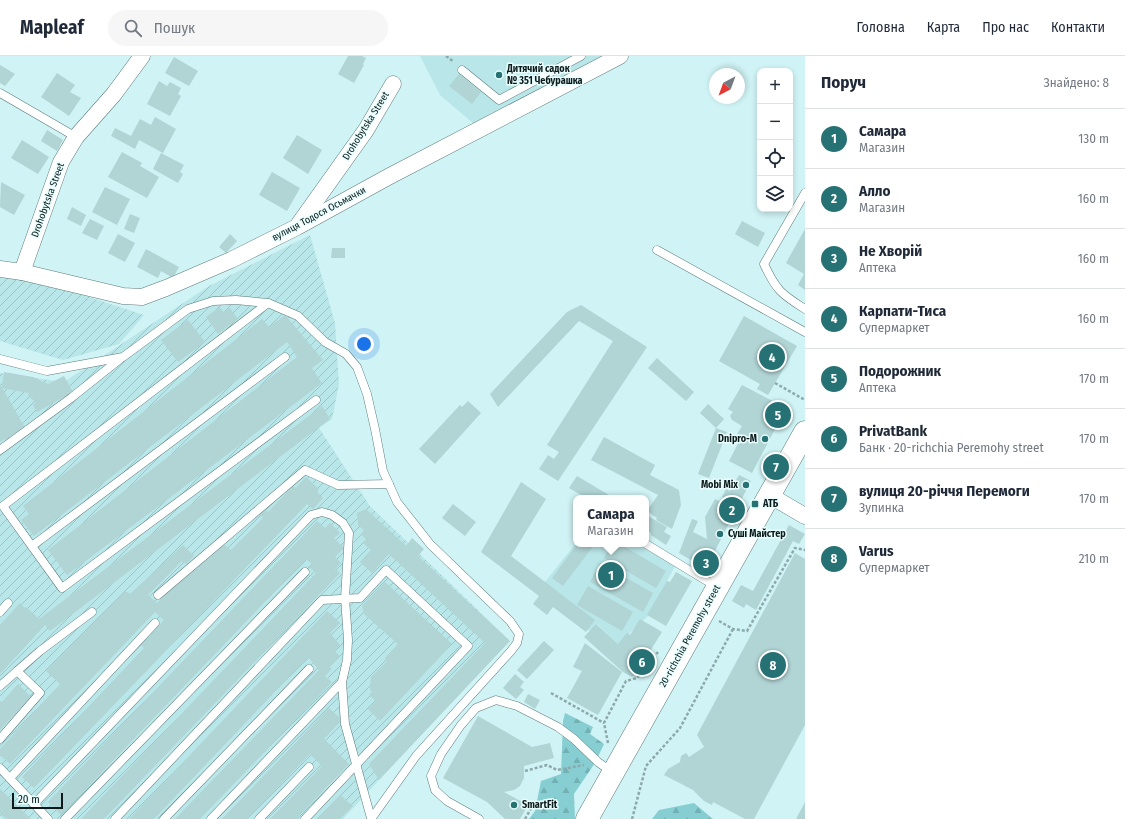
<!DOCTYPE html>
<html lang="uk">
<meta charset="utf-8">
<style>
:root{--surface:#fff;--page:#f6f6f7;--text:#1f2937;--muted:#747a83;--line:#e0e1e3;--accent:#267174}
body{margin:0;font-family:"Fira Sans Condensed",sans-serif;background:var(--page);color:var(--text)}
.controls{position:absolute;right:12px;top:12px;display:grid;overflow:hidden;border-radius:8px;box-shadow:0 2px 6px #0003}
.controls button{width:36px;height:36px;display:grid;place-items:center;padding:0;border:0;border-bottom:1px solid var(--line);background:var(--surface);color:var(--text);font:20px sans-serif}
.compass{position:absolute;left:709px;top:12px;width:36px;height:36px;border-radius:50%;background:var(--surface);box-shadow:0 2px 6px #0003;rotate:221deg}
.scale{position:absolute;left:12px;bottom:10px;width:51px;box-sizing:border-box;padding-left:4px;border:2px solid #0d1a1b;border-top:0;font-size:11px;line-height:14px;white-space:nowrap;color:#0d1a1b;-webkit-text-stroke:3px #e9fefe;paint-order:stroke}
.you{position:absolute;left:364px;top:288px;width:14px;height:14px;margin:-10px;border:3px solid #fff;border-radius:50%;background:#1a73e8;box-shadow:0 0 0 6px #1a73e833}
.badge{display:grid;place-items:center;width:26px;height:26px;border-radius:50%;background:var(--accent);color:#fff;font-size:13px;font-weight:700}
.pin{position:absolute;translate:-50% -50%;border:2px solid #fff;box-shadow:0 1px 4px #0006}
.popup{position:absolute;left:573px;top:439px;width:76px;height:52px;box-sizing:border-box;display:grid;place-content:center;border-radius:8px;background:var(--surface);filter:drop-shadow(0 1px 3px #0005);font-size:13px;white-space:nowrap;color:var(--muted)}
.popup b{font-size:15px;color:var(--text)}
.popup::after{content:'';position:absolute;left:50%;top:100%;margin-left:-8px;border:8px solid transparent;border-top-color:var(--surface)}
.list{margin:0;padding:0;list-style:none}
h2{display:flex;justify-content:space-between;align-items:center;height:52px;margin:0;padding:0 16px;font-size:17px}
h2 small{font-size:13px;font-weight:400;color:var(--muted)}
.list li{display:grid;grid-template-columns:26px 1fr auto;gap:12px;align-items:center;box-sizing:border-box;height:60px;padding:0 16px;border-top:1px solid var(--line)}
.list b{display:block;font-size:15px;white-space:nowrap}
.list p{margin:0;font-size:13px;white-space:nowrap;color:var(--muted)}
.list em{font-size:13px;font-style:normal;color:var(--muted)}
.icon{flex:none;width:22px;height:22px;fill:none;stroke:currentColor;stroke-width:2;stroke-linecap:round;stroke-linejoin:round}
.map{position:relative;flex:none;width:805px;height:763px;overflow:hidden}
header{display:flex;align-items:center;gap:24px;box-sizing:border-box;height:56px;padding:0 20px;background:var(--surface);border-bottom:1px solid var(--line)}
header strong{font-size:19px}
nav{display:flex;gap:22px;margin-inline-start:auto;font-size:14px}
.search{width:280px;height:36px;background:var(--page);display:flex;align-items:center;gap:10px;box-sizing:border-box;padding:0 14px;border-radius:22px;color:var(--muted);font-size:15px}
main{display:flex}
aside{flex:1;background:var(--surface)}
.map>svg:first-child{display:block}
</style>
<header>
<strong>Mapleaf</strong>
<div class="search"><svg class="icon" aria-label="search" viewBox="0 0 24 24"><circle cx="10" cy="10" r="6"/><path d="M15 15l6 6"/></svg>Пошук</div>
<nav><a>Головна</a><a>Карта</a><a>Про нас</a><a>Контакти</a></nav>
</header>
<main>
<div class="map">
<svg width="805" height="763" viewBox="0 0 805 763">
<defs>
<pattern id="industrial-furrows" width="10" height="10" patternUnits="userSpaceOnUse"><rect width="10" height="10" fill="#b9e6e8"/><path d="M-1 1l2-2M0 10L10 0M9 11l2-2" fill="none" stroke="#9ec5c6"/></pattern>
<pattern id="forest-firs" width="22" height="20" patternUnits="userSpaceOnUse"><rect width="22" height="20" fill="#86ced2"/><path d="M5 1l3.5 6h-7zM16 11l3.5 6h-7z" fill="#72b0b4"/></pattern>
</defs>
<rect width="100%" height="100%" fill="#d0f3f5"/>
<g fill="#b9e6e8">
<polygon points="420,0 607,0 474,68 440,39"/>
<polygon points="576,487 576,488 637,488 675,510 649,559 618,588 597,568 590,575 537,536"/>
</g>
<g fill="url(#industrial-furrows)">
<polygon points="310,179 335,267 339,328 332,363 319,372 370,450 509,584 343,763 2,763 0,761 0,317 64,326 209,230"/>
<polygon points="0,212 144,259 119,288 63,304 0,285"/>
</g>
<g fill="url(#forest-firs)">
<polygon points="565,657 593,671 590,678 604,688 595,707 574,738 575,763 529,763 535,755 541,725 561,718 563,665"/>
<polygon points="694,747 713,763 652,763 659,754"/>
</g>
<g fill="#b1d4d5">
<polygon points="348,0 362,0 366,2 363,8 364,9 354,27 338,18"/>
<polygon points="174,1 198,15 189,30 165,17"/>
<polygon points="0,9 15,18 5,30 0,27"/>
<polygon points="57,17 75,29 70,36 81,42 69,60 41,41"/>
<polygon points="459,18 481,36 472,48 449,30"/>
<polygon points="159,25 167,30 170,26 181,32 178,38 181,40 170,60 147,48"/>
<polygon points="155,61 176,73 163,97 139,84 135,93 111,80 115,72 131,80 140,63 151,69"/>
<polygon points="47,74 63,84 57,95 41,85"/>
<polygon points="297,79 322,94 308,118 283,102"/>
<polygon points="22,84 49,101 38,118 11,102"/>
<polygon points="122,96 142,107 140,110 159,121 147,142 108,121"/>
<polygon points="161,97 184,109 180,116 183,118 178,127 153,113"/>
<polygon points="272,116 300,132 287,155 259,139"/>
<polygon points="1,126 25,139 14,159 0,151"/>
<polygon points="105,131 130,143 117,169 92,156"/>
<polygon points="72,151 86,159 81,170 67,163"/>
<polygon points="130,158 140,162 134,177 124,173"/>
<polygon points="90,163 104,170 97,184 82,177"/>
<polygon points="742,165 765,177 758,191 735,178"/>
<polygon points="805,173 805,234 798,229 804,218 786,207"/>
<polygon points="118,178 135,187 125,206 108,197"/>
<polygon points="230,178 237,185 226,197 219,191"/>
<polygon points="332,192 345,192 345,202 331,202"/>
<polygon points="146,193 179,211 173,222 161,215 158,222 137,211"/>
<polygon points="581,249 647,291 558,425 539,413 548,399 554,403 559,396 547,389 613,285 579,265 498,351 490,338 567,256"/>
<polygon points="220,251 223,256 230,252 238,263 218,278 206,261"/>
<polygon points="285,259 323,304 312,312 322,327 67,519 48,494 297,301 287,286 34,480 21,464 29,458 23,450 262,263 269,271"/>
<polygon points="744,260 797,290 768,339 757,333 760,328 719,305"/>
<polygon points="188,264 205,286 178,306 161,284"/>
<polygon points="657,302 694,336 686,345 648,312"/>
<polygon points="4,316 33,321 48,328 64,320 73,336 37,356 33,349 36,346 28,340 29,337 2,332"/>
<polygon points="0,328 25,372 0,386"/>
<polygon points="742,329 786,352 752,417 729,405 742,380 737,378 742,370 732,364 730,360 733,356 728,353"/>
<polygon points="468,345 481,357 435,408 419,393 460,349 462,351"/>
<polygon points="708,348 724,363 716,372 727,376 709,422 698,418 716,372 700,357"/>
<polygon points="322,350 330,363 50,575 45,569 0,618 0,569 20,547 25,552 26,551 39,563"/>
<polygon points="604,381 655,409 650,419 679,434 681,449 672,473 656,464 657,462 647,455 658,439 591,404"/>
<polygon points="739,419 751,425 726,473 706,513 679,497 692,463 698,465 693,476 707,483 705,461 715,443 723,447 726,443 722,441 726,433 730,435"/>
<polygon points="577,420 614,442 586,442 569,432"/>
<polygon points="306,421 319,433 317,436 323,442 313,453 307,448 34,732 22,721 144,592 141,589 164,564 155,556 10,708 0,699 0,693 60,628 46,615 125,535 130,538 183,489 194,500 186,508 182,505 148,539 157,547 186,517 191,514 193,515 222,487 231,494 263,462 258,457 263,452 268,456 293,430 296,432"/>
<polygon points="521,426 546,443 511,500 595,564 586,576 553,551 547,559 533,548 539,540 481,496"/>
<polygon points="453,448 476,466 465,480 442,462"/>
<polygon points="366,453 406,490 412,482 424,493 418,500 510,585 379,724 369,708 485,587 389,498 372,517 360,506 371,494 363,487 366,483 361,478 364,474 358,469 357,457"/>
<polygon points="646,459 667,471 664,476 671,480 666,489 651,479 651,477 646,474"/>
<polygon points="317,465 325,472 330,467 340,477 334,482 344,492 335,501 341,507 335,513 340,517 104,763 81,763 316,517 309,511 312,508 306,503 61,759 48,746"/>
<polygon points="789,469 805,478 799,488 793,485 756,554 746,548 744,552 732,545 741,529 753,535"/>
<polygon points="577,488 594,489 563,530 552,522"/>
<polygon points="612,488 620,488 666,515 656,532 604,502"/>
<polygon points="795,497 805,503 805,669 754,763 745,763 713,746 712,749 704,745 693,734 664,719 668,713 680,706 681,700 686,697 689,701 704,691 697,679"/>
<polygon points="600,507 653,537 643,556 590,526"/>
<polygon points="676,516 692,525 666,570 647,559 667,525 670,526"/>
<polygon points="385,526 452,588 380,665 368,653 376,645 369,639 372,636 370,634 371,621 387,605 385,602 398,588 364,558 362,550"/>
<polygon points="588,530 633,556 622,575 577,549"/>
<polygon points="327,555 340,567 330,577 340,589 334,595 340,600 329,611 332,613 325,620 332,626 200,763 175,763 319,614 308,601 154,763 129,763"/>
<polygon points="640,563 662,576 635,619 632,621 623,616 584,581 596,568 618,588 627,577 630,579"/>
<polygon points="544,585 554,594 527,623 517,614"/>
<polygon points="585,587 622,616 598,659 567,642 582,615 573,611"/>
<polygon points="515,618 524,626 520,631 524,634 516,643 503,632"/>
<polygon points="18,628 31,641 0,674 0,645 2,646"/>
<polygon points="528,638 540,644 535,653 524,646"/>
<polygon points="329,652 342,664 324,683 349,708 296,763 270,763 322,710 310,698 247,763 222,763"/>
<polygon points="478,660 532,691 550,687 554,702 524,710 524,722 520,730 514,734 504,736 528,749 520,763 505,763 487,746 443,722"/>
<polygon points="0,733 31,763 6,763 0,757"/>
<polygon points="340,739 353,750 340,763 317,763"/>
<polygon points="805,746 805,763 796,763"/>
</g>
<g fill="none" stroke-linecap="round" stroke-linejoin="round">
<defs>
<g id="lane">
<polyline points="462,14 499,44 581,0"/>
<polyline points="0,37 76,81"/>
<path d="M805,137L764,208C776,234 781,238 805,253"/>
<polyline points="657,194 805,276"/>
<polyline points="268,247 3,450 62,532 316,344"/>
<polyline points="0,303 47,315 123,301 188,253 213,245 236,244 268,247 298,260 325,286 346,298 357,311 367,338 375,373 383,415 397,446 430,488 510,565 519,578 517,587 511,595 416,700 371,763"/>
<polyline points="0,394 71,342 120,303"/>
<polyline points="646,488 707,525 718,529"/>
<polyline points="32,490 285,301"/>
<polyline points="158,539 305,414 338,429 389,428"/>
<polyline points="0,556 8,547"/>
<polyline points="0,630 17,615"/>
<polyline points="0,683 40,637 17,615 40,595 92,556"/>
<polyline points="0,712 48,763"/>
<polyline points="10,722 155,567"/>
<polyline points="34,748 311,459 322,456 332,459 343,467 349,477 345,542 348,584 347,604 342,626 345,668 371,762"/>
<polyline points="65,763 305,516"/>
<polyline points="115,763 322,544 360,542 386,514 468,590 305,763"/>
<polyline points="164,763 309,613"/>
<polyline points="211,763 342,626"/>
<polyline points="259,763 309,711"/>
<polyline points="479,763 447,745 435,734 431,720 441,698 461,669 476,652 496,644 517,650 558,671 574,683 598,706 613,717"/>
</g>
<g id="street">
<polyline points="299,168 366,74 393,28"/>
<polyline points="0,213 22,216 123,240 142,241 166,232 231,204 297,171 388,121 620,0"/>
<polyline points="22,216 61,106 76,81 114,38 142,0"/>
<polyline points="769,439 805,460"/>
</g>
<polyline id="secondary" points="587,763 805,376"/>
</defs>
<use href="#lane" stroke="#5c7c7d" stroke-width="9"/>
<use href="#street" stroke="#5c7c7d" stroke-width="17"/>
<use href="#secondary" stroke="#5c7c7d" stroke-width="23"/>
<g stroke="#8ea9ab" stroke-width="2.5" stroke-dasharray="3 2" stroke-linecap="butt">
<polyline points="446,0 454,6"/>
<polyline points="775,327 805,344"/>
<polyline points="719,565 733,573 747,575 795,492 805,494"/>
<polyline points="551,637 604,667"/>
<polyline points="608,687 604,667 626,625 637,622 658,596"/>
<polyline points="525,715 547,709 557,714 584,709"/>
<polyline points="525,763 533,749"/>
<polyline points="632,763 646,710 680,672 733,573"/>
</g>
<use href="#lane" stroke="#fff" stroke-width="8"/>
<use href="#street" stroke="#fff" stroke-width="16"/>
<use href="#secondary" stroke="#fff" stroke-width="22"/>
</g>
<g fill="#267174" stroke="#e9fefe" stroke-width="1.5">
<circle cx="499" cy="19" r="4"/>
<circle cx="765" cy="383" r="4"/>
<circle cx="746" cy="429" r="4"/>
<rect x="751" y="444" width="8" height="8" rx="2"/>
<circle cx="720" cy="478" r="4"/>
<circle cx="514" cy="749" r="4"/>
</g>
<g text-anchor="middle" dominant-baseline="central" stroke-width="3" stroke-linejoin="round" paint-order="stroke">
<g font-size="10" font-weight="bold" fill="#0d1a1b" stroke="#e9fefe" text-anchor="start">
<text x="507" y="13">Дитячий садок<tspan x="507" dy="12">№ 351 Чебурашка</tspan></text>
<text x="757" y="383" text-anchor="end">Dnipro-M</text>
<text x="738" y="429" text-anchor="end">Mobi Mix</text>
<text x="763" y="448">АТБ</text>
<text x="728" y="478">Суші Майстер</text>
<text x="522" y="749">SmartFit</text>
</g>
<g font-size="10" fill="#0d1a1b" stroke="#e9fefe">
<text transform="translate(366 70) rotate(-58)">Drohobytska Street</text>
<text transform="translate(48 144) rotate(-70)">Drohobytska Street</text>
<text transform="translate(319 158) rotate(-28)">вулиця Тодося Осьмачки</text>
<text transform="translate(690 580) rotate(-61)">20-richchia Peremohy street</text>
</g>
</g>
</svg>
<div class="controls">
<button>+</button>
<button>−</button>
<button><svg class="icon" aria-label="locate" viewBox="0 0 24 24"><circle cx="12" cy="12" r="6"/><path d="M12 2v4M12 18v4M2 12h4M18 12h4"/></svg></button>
<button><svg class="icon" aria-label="layers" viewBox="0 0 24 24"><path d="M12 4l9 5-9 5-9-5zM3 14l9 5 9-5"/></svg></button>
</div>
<svg class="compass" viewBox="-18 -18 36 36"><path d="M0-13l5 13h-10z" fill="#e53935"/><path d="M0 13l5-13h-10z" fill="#747a83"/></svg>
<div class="scale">20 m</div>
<div class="you"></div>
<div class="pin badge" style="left:611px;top:519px">1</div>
<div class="popup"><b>Самара</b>Магазин</div>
<div class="pin badge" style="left:732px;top:454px">2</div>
<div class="pin badge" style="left:706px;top:507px">3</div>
<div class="pin badge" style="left:772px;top:301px">4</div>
<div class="pin badge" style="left:778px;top:359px">5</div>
<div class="pin badge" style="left:642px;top:606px">6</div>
<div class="pin badge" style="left:776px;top:411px">7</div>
<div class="pin badge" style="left:773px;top:609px">8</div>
</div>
<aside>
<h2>Поруч<small>Знайдено: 8</small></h2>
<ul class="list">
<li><span class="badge">1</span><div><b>Самара</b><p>Магазин</p></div><em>130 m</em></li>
<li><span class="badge">2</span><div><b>Алло</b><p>Магазин</p></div><em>160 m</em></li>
<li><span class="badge">3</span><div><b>Не Хворій</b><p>Аптека</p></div><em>160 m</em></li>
<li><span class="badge">4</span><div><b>Карпати-Тиса</b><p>Супермаркет</p></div><em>160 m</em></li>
<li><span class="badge">5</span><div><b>Подорожник</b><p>Аптека</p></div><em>170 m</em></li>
<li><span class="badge">6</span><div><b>PrivatBank</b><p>Банк · 20-richchia Peremohy street</p></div><em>170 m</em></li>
<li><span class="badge">7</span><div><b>вулиця 20-річчя Перемоги</b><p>Зупинка</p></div><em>170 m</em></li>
<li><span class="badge">8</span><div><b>Varus</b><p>Супермаркет</p></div><em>210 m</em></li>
</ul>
</aside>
</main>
